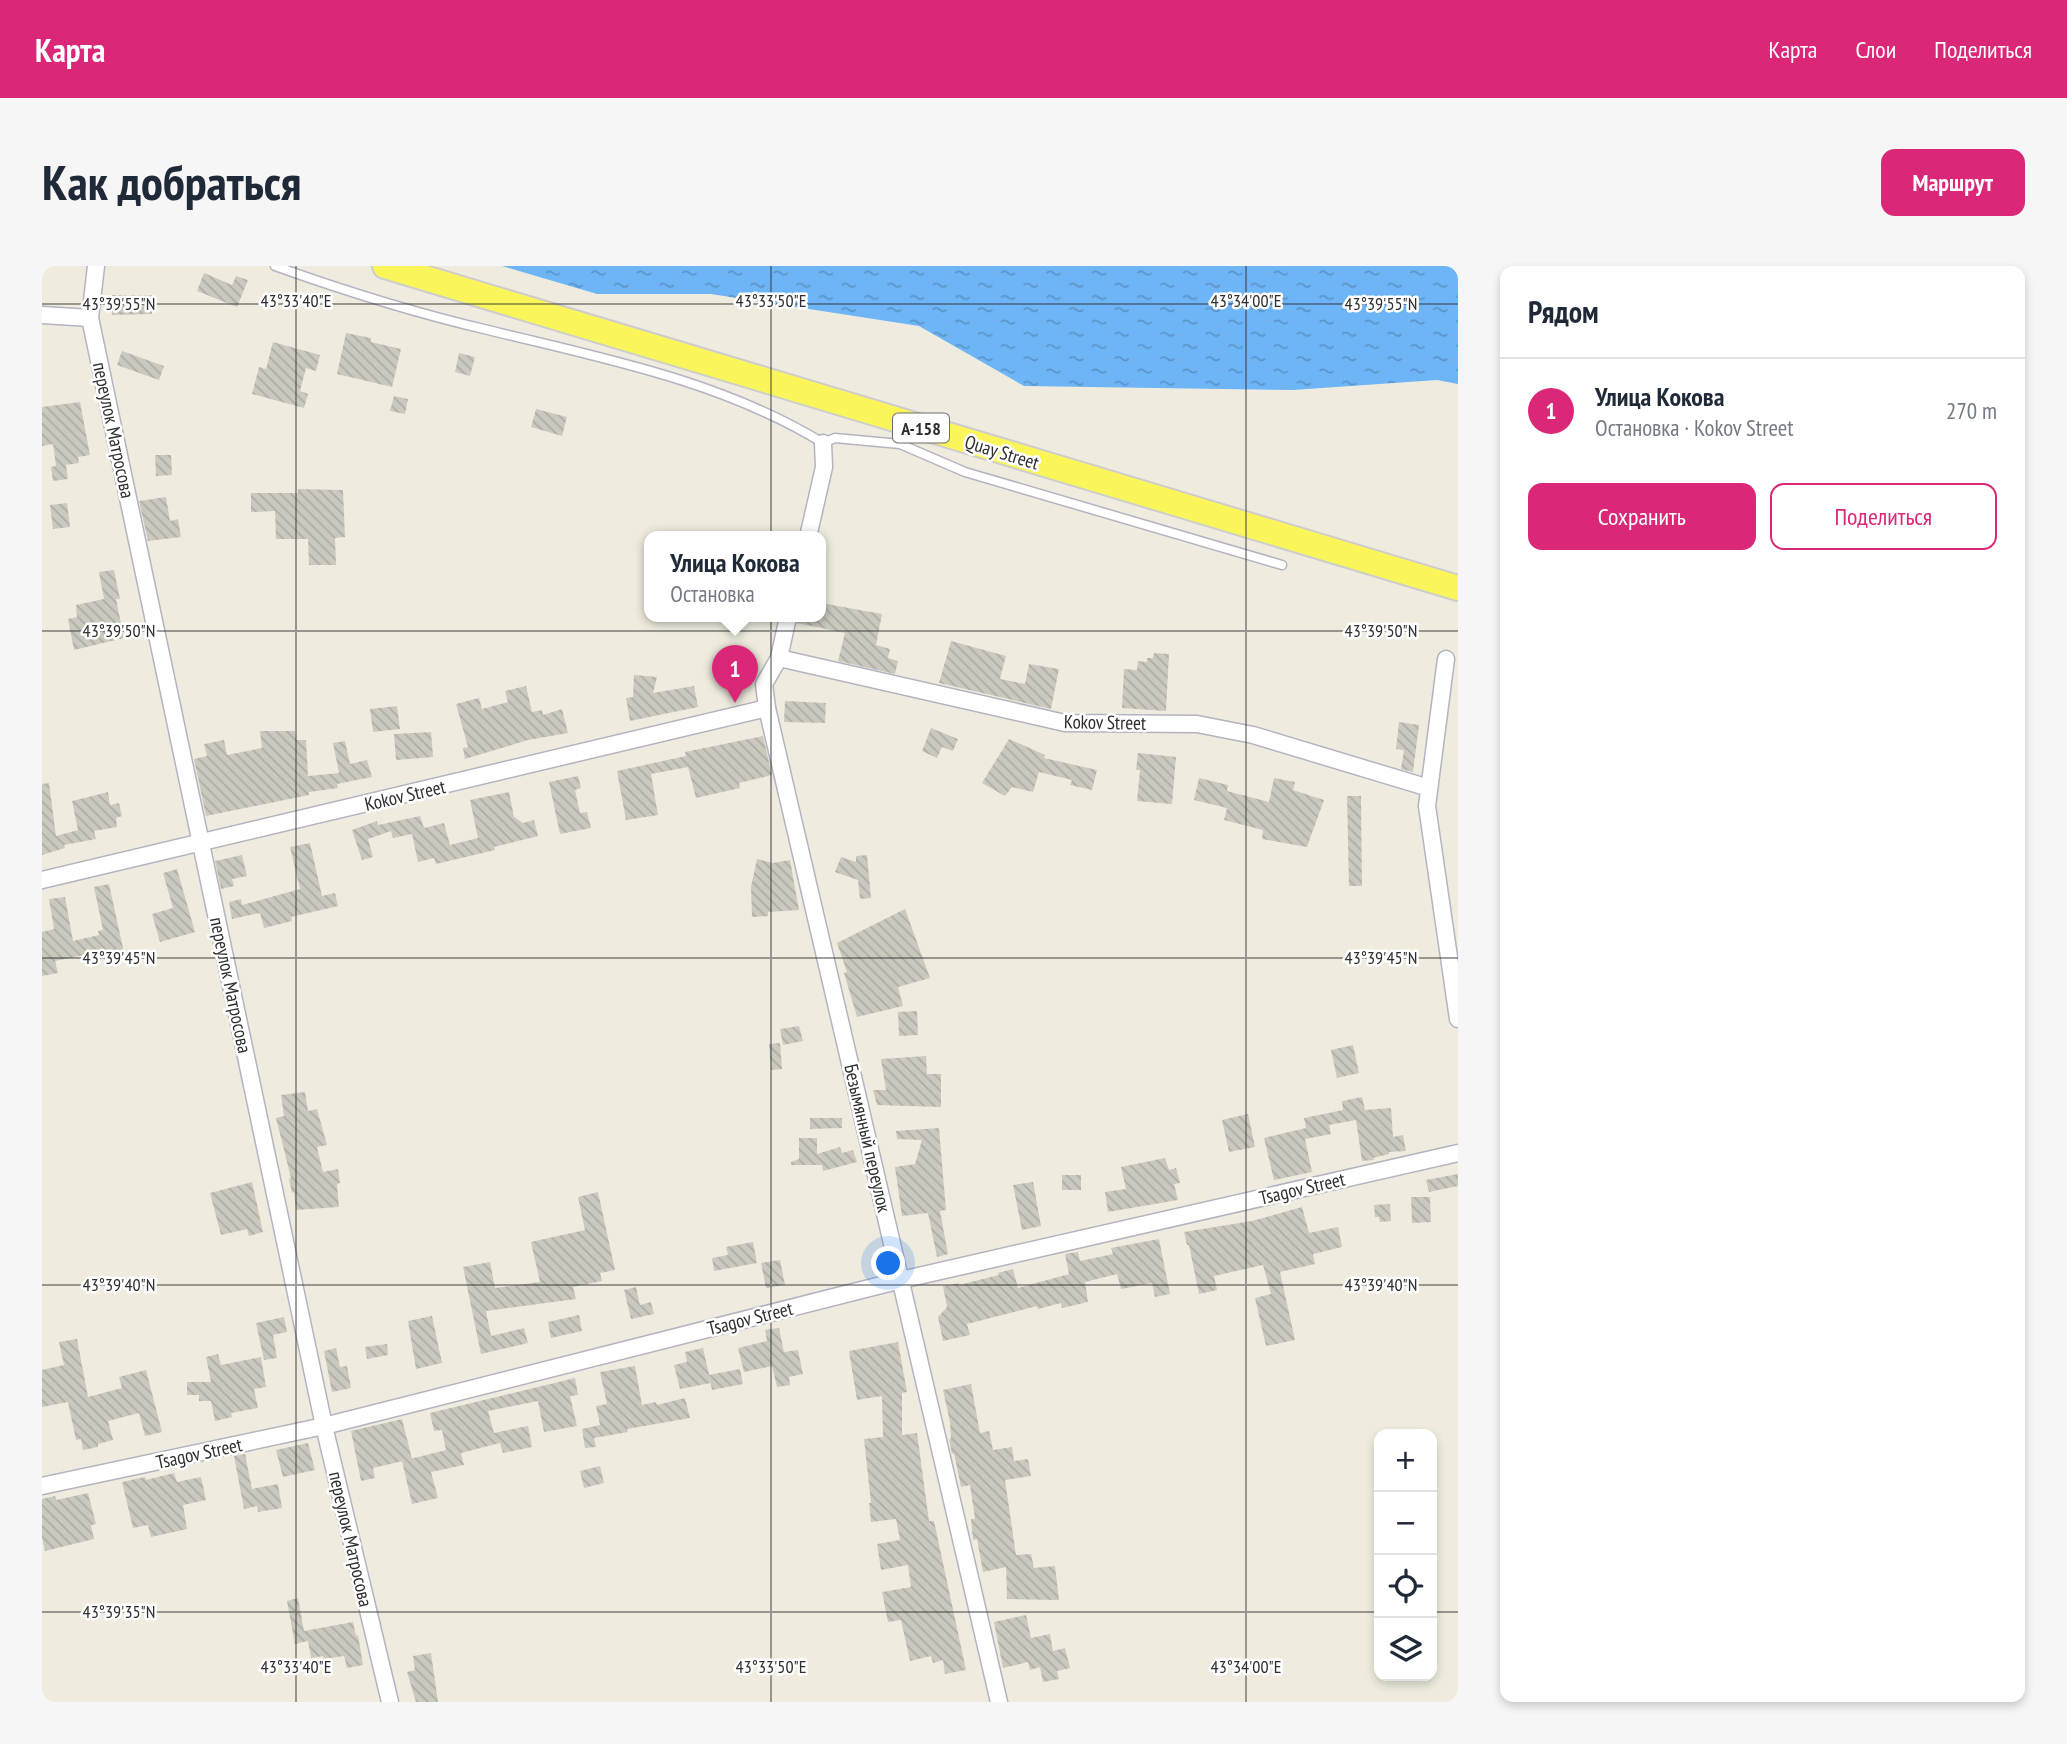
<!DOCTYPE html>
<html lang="ru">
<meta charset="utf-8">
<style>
:root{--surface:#fff;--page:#f6f6f7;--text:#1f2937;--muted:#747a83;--line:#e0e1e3;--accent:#db2777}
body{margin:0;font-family:"PT Sans Narrow",sans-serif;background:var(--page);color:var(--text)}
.controls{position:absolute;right:21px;bottom:21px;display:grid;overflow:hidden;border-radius:14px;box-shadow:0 4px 10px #0003}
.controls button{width:63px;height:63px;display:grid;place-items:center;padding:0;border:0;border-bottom:2px solid var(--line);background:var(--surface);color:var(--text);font:35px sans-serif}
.you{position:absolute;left:847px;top:998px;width:24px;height:24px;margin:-18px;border:5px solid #fff;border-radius:50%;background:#1a73e8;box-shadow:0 0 0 10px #1a73e833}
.badge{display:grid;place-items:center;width:46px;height:46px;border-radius:50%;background:var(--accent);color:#fff;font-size:23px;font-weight:700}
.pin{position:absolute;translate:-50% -58px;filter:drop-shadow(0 2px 4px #0008)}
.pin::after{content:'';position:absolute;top:37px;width:24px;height:21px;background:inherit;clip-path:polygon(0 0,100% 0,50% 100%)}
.popup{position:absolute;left:602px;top:265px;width:182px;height:91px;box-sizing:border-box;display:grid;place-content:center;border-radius:14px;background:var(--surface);filter:drop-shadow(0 2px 5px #0005);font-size:23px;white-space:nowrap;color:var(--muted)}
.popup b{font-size:26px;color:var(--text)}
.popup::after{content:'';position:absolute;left:50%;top:100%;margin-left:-14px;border:14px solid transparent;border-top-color:var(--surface)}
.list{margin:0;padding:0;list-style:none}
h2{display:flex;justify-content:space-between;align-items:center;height:91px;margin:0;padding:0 28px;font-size:30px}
h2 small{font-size:23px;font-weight:400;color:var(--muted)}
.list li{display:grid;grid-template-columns:46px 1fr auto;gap:21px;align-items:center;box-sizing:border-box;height:105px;padding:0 28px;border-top:2px solid var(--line)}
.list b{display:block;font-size:26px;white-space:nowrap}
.list p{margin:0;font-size:23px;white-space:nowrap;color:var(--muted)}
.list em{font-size:23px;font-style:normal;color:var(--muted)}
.actions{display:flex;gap:14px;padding:21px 28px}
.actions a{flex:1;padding:16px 0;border:2px solid var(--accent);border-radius:14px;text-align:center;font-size:24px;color:var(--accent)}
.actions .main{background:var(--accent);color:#fff}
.icon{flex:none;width:38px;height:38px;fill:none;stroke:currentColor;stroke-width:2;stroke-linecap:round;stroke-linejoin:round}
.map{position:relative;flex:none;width:1416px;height:1436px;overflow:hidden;border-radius:14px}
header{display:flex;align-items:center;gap:42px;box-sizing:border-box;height:98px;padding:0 35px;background:var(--accent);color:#fff}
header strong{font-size:33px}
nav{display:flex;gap:38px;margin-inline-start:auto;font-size:24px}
.intro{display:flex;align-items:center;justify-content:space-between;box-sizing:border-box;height:168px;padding:0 42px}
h1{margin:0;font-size:49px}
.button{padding:18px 32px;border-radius:14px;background:var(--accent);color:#fff;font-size:24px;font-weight:700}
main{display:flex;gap:42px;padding:0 42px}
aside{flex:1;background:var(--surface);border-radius:14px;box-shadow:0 4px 10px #0003}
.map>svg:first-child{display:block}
</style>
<header>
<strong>Карта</strong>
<nav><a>Карта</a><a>Слои</a><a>Поделиться</a></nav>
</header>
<div class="intro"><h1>Как добраться</h1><a class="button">Маршрут</a></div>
<main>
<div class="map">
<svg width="1416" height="1436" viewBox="0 0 1416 1436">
<defs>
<pattern id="water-ripples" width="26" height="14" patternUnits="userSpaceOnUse" patternTransform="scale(1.75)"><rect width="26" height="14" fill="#6db5f6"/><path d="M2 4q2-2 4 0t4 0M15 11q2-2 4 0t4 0" fill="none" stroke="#5a94c8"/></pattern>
<pattern id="building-back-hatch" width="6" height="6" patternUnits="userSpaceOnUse" patternTransform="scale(1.75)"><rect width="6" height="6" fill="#cbc8be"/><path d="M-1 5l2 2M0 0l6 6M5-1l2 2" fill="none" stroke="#afaca4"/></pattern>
</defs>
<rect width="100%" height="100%" fill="#efecdf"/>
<polygon fill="url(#water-ripples)" points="460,0 1416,0 1416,118 1395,114 1251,124 982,120 877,60 669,28 555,28"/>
<g fill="url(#building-back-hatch)">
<polygon points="162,7 190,19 194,10 206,14 195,41 155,25"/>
<polygon points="70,29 110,29 110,48 70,49"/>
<polygon points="304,67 329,72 329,76 359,83 350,121 295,108"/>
<polygon points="231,76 278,89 274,105 264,102 258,125 266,128 262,142 210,128 217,101 224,103"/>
<polygon points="80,85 122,100 117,114 75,99"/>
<polygon points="417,87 433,91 428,110 413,106"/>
<polygon points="352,130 366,133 363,148 348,145"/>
<polygon points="38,136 48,189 36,191 37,197 24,199 26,213 11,215 9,201 14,200 11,178 0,180 0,141"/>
<polygon points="494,143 525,151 520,170 489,161"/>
<polygon points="113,189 129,189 130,209 114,210"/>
<polygon points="256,223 301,224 303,271 293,272 294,299 267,299 266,273 234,273 233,245 209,246 209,227 256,227"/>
<polygon points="124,231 128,255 136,253 139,271 106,275 97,235"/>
<polygon points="25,237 28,261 11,263 8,239"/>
<polygon points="72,304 78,333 74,333 82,372 32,384 26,353 35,351 34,339 62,333 57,306"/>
<polygon points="779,337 840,348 834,379 848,383 846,392 856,395 853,408 796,395 803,367 755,357 756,351 779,351"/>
<polygon points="909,375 964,390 958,413 983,418 987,398 1017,403 1009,443 897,417"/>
<polygon points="1112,387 1127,388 1124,445 1080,442 1082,403 1095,404 1096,395 1105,396 1105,392 1111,392"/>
<polygon points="592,409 615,411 611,427 652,420 656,441 588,455 584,432 591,431"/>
<polygon points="484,420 490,446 500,444 501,449 520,443 526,467 486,474 423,493 421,482 426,481 414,438 437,432 440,443 466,436 463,425"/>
<polygon points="743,435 784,437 783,457 742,456"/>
<polygon points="355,440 358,463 331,466 328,443"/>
<polygon points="1357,456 1377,459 1371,506 1359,503 1362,484 1354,483"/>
<polygon points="889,462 916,473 911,485 900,481 895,492 880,485"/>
<polygon points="218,465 253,465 254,474 264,474 266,510 297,507 291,477 303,475 308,498 325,494 330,511 295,518 296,522 267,526 267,529 164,550 152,493 165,490 162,478 182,474 185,489 220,482"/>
<polygon points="389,466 391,491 354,494 352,468"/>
<polygon points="721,470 730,509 697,517 698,522 654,532 646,501 609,508 616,549 584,554 575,505 644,490 643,486"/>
<polygon points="967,473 1003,489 1002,492 1055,504 1050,524 1028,519 1030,514 997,506 991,526 970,521 963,530 940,517"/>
<polygon points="1096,487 1134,491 1130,538 1095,535 1098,504 1094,504"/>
<polygon points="536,510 539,522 533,524 538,547 545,546 549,562 518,568 507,516"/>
<polygon points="1157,512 1186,519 1185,525 1227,536 1232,512 1253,516 1251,524 1282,534 1265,581 1220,573 1221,564 1182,554 1185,542 1152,534"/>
<polygon points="7,517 14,570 36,564 30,535 66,526 68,539 77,537 80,550 74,552 75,561 52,565 54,573 22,579 23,582 0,589 0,518"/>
<polygon points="467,526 472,551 481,557 492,554 496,570 452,581 453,584 394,598 392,592 376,596 370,568 351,572 349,565 326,573 331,591 320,594 310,564 335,555 336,559 378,550 382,562 402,557 408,579 436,572 428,534"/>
<polygon points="1305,530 1319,530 1320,620 1307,620"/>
<polygon points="268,577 280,630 293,627 296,640 249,651 250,655 222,662 218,647 190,653 187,636 199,633 200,639 258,623 248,581"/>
<polygon points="200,589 205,610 190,613 192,620 179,623 173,595"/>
<polygon points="825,589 829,632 818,633 816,614 793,606 799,591 814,596 814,590"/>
<polygon points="715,593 731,597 748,594 757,644 726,646 726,650 710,651 709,621"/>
<polygon points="135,603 153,666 118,676 110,648 131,642 121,607"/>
<polygon points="67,618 83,691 69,694 67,684 13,695 16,707 0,710 0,666 12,663 7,633 23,631 31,675 57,669 56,665 61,664 52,621"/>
<polygon points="863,643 888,712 856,721 861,740 815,751 802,707 805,706 795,677"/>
<polygon points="875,745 876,769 857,770 856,746"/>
<polygon points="757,760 761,775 741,779 738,763"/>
<polygon points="738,777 740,803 729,804 727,778"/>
<polygon points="1311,779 1317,807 1295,812 1289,784"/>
<polygon points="884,790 885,808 899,808 899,841 835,839 831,824 844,824 839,793"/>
<polygon points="263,826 266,845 275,843 285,879 275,881 281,906 296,903 298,917 295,918 297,941 254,944 252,926 250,927 247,913 249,912 234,852 242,850 239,829"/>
<polygon points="1320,831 1323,844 1349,842 1351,871 1361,869 1364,885 1347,886 1347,888 1331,892 1332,894 1320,895 1314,854 1287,859 1289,868 1263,873 1270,906 1232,914 1222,872 1264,862 1262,852 1301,844 1300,835"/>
<polygon points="1206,848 1213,881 1187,886 1180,854"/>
<polygon points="768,852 800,852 800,862 768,863"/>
<polygon points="897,862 904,944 898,945 906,988 895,991 886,947 860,950 853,901 873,898 880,874 855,873 854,865"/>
<polygon points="757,872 775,872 775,888 798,881 800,887 811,884 815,896 781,905 780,899 749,899 749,896 757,893"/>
<polygon points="1123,892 1127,904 1134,902 1138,917 1132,918 1136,934 1066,946 1063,926 1084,923 1079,901"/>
<polygon points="1416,908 1416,920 1387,926 1384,914"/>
<rect x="1020" y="909" width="19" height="15"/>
<polygon points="210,916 221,966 207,970 205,963 179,969 168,927"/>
<polygon points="991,916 999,960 980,964 971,919"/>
<polygon points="556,926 573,1004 558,1007 560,1015 531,1021 534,1033 444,1045 449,1070 482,1062 486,1077 439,1088 421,1001 448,996 453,1022 498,1016 489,976 543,964 536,931"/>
<polygon points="1369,931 1388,931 1389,956 1370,957"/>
<polygon points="1348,938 1349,955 1338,956 1337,951 1333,951 1332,939"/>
<polygon points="1260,941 1267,967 1296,961 1300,981 1271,988 1273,998 1238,1006 1253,1074 1224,1080 1213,1032 1229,1028 1221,999 1172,1010 1175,1024 1157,1028 1147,979 1145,979 1142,966 1210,955"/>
<polygon points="1117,973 1128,1028 1113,1031 1110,1017 1079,1023 1075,1008 1043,1016 1046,1036 1020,1042 1019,1037 996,1043 995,1040 925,1058 928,1069 901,1075 896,1051 905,1041 901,1020 917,1017 917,1019 957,1009 956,1007 971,1003 976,1022 1027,1008 1023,988 1036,986 1038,995 1071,988 1069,982"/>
<polygon points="711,976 715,997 672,1005 670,992 686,989 684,981"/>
<polygon points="738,994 743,1019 724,1022 719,997"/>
<polygon points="594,1021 598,1039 609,1036 612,1048 589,1053 582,1024"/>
<polygon points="537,1049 540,1065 509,1072 506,1056"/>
<polygon points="390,1050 400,1097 374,1103 366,1055"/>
<polygon points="242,1051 245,1066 231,1069 235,1092 222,1094 214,1057"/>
<polygon points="737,1062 742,1086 756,1084 761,1108 747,1111 748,1119 735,1121 730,1100 702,1106 696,1082 725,1075 723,1064"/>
<polygon points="35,1073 46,1131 80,1122 77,1111 104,1104 120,1166 103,1170 97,1147 66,1155 71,1174 56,1178 56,1181 41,1184 39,1173 34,1174 26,1136 0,1141 0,1104 22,1099 17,1076"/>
<polygon points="856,1076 865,1126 860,1127 860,1169 875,1167 887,1255 892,1255 924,1404 903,1408 901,1394 891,1397 889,1390 868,1395 859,1354 846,1356 840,1326 869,1321 866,1299 839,1304 835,1278 858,1274 854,1253 829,1256 827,1237 829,1237 822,1173 841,1171 840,1130 815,1134 807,1085"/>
<polygon points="345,1078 346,1089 325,1093 323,1081"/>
<polygon points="294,1082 298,1101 305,1100 309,1122 290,1126 282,1085"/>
<polygon points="661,1082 669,1117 638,1123 632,1099 645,1096 643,1086"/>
<polygon points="176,1088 179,1099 219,1091 224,1121 212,1123 216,1142 189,1147 190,1151 173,1155 169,1135 157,1135 157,1129 145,1129 145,1116 169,1116 164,1091"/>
<polygon points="593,1100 600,1139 614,1136 615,1139 643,1132 648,1152 585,1163 586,1166 552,1172 554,1181 543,1182 540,1163 558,1159 554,1140 565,1138 558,1106"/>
<polygon points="698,1103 701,1118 670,1124 667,1109"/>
<polygon points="533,1112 536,1129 528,1130 535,1160 502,1166 496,1135 446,1145 452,1167 486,1160 490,1181 461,1187 458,1177 419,1187 422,1199 389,1206 396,1232 370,1238 360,1195 404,1184 400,1164 392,1165 388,1147"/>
<polygon points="929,1118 938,1167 947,1165 951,1184 970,1181 972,1195 986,1193 989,1210 963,1214 974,1289 989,1288 992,1302 1013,1300 1017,1334 965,1333 964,1301 941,1306 935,1273 931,1274 929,1253 933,1253 928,1219 919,1221 912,1187 910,1188 907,1173 909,1173 908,1156 901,1124"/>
<polygon points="360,1153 370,1193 331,1202 333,1212 319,1215 309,1165"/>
<polygon points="266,1177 273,1204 241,1211 234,1184"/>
<polygon points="203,1188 210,1223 236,1218 240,1242 216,1246 215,1240 202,1243 192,1190"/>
<polygon points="558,1200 562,1217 542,1222 538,1205"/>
<polygon points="132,1207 135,1216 159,1211 164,1234 141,1239 145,1263 109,1271 106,1259 91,1262 80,1216 103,1211 104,1214"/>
<polygon points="46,1227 54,1258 49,1259 52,1273 3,1285 0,1271 0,1233 13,1230 14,1234"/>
<polygon points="256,1332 262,1365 311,1356 314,1370 316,1369 321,1399 305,1402 302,1390 281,1393 281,1390 269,1392 266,1375 253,1378 245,1335"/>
<polygon points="984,1349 989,1372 1008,1368 1011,1385 1023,1382 1028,1402 1015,1405 1017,1413 1001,1416 998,1401 988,1404 986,1396 961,1402 952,1356"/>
<polygon points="389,1387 396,1436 374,1436 365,1406 373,1404 371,1390"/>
</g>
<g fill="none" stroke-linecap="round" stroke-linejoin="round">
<defs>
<path id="service" d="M233,0C303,25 373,47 446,64C560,92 680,115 781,177L793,172L858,178L923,206L1240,299"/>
<g id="minor">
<polyline points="54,0 48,52 282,1160 348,1436"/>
<polyline points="0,49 48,52"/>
<polyline points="766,271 782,201 781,177"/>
<polyline points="746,351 737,392 722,418 725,442 957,1436"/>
<polyline points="737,392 1023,457 1155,458 1211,469 1387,522"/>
<polyline points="1404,393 1385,540 1416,753"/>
<polyline points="0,614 725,442"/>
<polyline points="0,1220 282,1160 859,1014 1416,887"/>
</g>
<polyline id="primary" points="343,0 1416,322"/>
</defs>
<use href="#service" stroke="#b3b3c1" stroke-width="11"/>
<use href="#minor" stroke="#b3b3c1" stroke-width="19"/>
<use href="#primary" stroke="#cdcdcd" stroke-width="28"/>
<use href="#service" stroke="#fff" stroke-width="8"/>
<use href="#minor" stroke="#fff" stroke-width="16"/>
<use href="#primary" stroke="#faf65a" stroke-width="24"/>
</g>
<path fill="none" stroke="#2d2d2d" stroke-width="2" stroke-opacity="0.45" d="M254,0V1436M729,0V1436M1204,0V1436M0,38H1416M0,365H1416M0,692H1416M0,1019H1416M0,1346H1337M1390,1346H1416"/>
<g text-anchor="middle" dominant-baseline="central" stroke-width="5" stroke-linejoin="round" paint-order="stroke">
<rect fill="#fff" stroke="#6c6c6c" stroke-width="2" x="851" y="147.5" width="56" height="29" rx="5"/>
<g font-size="18" font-weight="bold" fill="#2d2d2d">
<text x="879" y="162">А-158</text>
</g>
<g font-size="19" fill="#2d2d2d" stroke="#fff">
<text transform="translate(72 164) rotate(78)">переулок Матросова</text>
<text transform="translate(960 186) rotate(17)">Quay Street</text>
<text transform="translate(1063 456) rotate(1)">Kokov Street</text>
<text transform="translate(363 529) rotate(-13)">Kokov Street</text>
<text transform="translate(189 719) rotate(78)">переулок Матросова</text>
<text transform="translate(826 872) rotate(77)">Безымянный переулок</text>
<text transform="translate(1260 922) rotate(-13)">Tsagov Street</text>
<text transform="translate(708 1052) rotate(-14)">Tsagov Street</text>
<text transform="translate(157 1187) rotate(-12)">Tsagov Street</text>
<text transform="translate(309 1273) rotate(77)">переулок Матросова</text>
</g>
</g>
<g font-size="18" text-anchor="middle" fill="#2d2d2d" stroke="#fff" stroke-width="5" stroke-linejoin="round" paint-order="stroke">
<text x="254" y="41">43°33'40"E</text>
<text x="729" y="41">43°33'50"E</text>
<text x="1204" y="41">43°34'00"E</text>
<text x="77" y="44">43°39'55"N</text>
<text x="1339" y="44">43°39'55"N</text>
<text x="77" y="371">43°39'50"N</text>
<text x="1339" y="371">43°39'50"N</text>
<text x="77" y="698">43°39'45"N</text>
<text x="1339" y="698">43°39'45"N</text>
<text x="77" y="1025">43°39'40"N</text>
<text x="1339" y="1025">43°39'40"N</text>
<text x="77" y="1352">43°39'35"N</text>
<text x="254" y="1407">43°33'40"E</text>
<text x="729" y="1407">43°33'50"E</text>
<text x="1204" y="1407">43°34'00"E</text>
</g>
</svg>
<div class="controls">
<button>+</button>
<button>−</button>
<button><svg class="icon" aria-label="locate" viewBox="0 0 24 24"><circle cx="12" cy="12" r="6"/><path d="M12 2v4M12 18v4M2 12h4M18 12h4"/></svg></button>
<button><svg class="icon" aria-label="layers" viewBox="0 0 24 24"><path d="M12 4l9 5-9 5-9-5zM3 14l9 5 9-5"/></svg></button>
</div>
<div class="you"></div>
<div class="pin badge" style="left:693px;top:437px">1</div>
<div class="popup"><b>Улица Кокова</b>Остановка</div>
</div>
<aside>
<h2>Рядом<small></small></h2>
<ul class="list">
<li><span class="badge">1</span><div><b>Улица Кокова</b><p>Остановка · Kokov Street</p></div><em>270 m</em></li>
</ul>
<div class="actions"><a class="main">Сохранить</a><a>Поделиться</a></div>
</aside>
</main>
